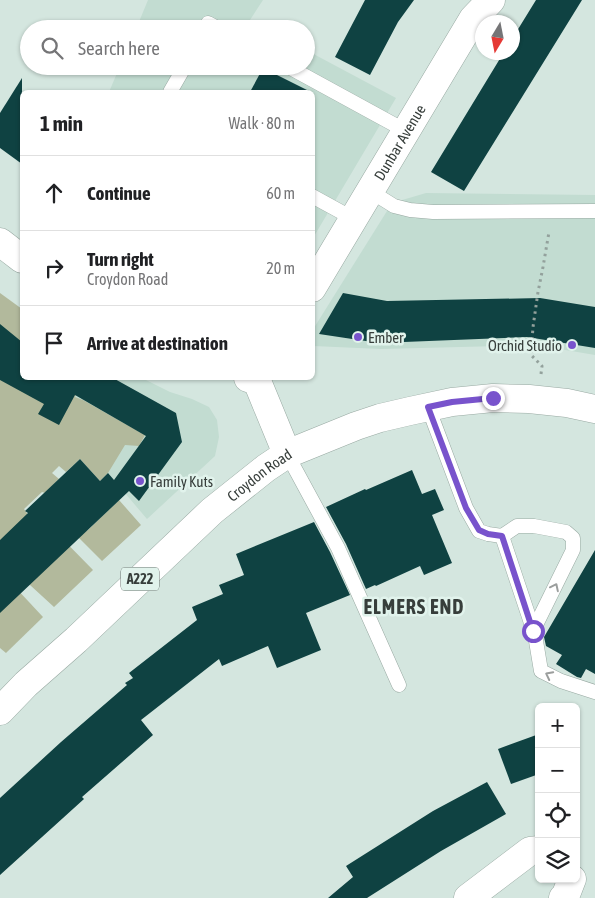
<!DOCTYPE html>
<meta charset="utf-8">
<style>
:root{--surface:#fff;--page:#f6f6f6;--text:#202124;--muted:#757577;--line:#e0e0e0}
body{margin:0;font-family:"Asap Condensed",sans-serif;background:var(--page);color:var(--text)}
.controls{position:absolute;right:15px;bottom:15px;display:grid;overflow:hidden;border-radius:8px;box-shadow:0 1px 4px #0004}
.controls button{width:45px;height:45px;display:grid;place-items:center;padding:0;border:0;border-bottom:1px solid var(--line);background:var(--surface);color:var(--text);font:25px sans-serif}
.compass{position:absolute;left:475px;top:15px;width:45px;height:45px;border-radius:50%;background:var(--surface);box-shadow:0 1px 4px #0004;rotate:190deg}
.stop{position:absolute;width:15px;height:15px;margin:-11px;border:4px solid #7853cc;border-radius:50%;background:#fff}
.stop.end{background:#7853cc;border-color:#fff;box-shadow:0 1px 5px #0008}
.list{margin:0;padding:0;list-style:none}
h2{display:flex;justify-content:space-between;align-items:center;height:65px;margin:0;padding:0 20px;font-size:21px}
h2 small{font-size:16px;font-weight:400;color:var(--muted)}
.list li{display:grid;grid-template-columns:32px 1fr auto;gap:15px;align-items:center;box-sizing:border-box;height:75px;padding:0 20px;border-top:1px solid var(--line)}
.list b{display:block;font-size:19px;white-space:nowrap}
.list p{margin:0;font-size:16px;white-space:nowrap;color:var(--muted)}
.list em{font-size:16px;font-style:normal;color:var(--muted)}
.icon{flex:none;width:28px;height:28px;fill:none;stroke:currentColor;stroke-width:2;stroke-linecap:round;stroke-linejoin:round}
.map{position:relative;flex:none;width:595px;height:898px;overflow:hidden}
.search{position:absolute;background:var(--surface);box-shadow:0 1px 4px #0004;left:20px;top:20px;width:295px;height:55px;display:flex;align-items:center;gap:12px;box-sizing:border-box;padding:0 18px;border-radius:28px;color:var(--muted);font-size:19px}
.panel{position:absolute;background:var(--surface);box-shadow:0 1px 4px #0004;left:20px;top:90px;width:295px;height:290px;border-radius:8px}
.map>svg:first-child{display:block}
</style>
<div class="map">
<svg width="595" height="898" viewBox="0 0 595 898">
<rect width="100%" height="100%" fill="#d4e6df"/>
<g fill="#c2dcd1">
<polygon points="148,0 263,0 250,20 265,29 136,29"/>
<polygon points="306,50 396,98 313,238 312,92 109,92 120,66 306,66"/>
<polygon points="426,193 595,195 595,355 536,345 381,349 313,346 312,331 392,203"/>
<polygon points="85,378 142,378 170,392 192,399 209,407 217,420 219,437 215,456 147,519 108,473 59,425"/>
</g>
<g fill="#b2b99c">
<polygon points="0,293 22,309 22,378 85,378 75,397 83,400 145,435 139,446 125,445 108,473 100,481 80,459 66,472 59,466 52,473 59,479 45,493 42,492 24,509 33,522 40,516 93,570 54,607 30,585 0,553"/>
<polygon points="119,500 141,525 102,561 77,536 88,530"/>
<polygon points="0,571 43,617 6,653 0,648"/>
</g>
<g fill="#0f4242">
<polygon points="365,0 414,0 398,22 370,75 335,57"/>
<polygon points="536,0 582,0 464,191 431,172 504,52 512,52 512,39"/>
<polygon points="263,68 311,92 250,92"/>
<polygon points="22,78 22,164 0,148 0,113"/>
<polygon points="343,293 387,301 540,298 595,307 595,348 527,337 379,343 319,334"/>
<polygon points="0,324 22,342 22,378 113,378 176,413 182,442 139,501 129,491 0,613 0,540 28,513 25,511 80,459 100,481 108,473 114,480 146,436 75,395 59,425 38,414 44,404 0,380"/>
<polygon points="412,470 422,494 435,489 444,510 432,515 452,563 424,575 420,566 376,586 375,585 366,589 346,544 326,507 365,489 366,490"/>
<polygon points="314,522 330,552 350,595 306,613 321,650 277,668 268,646 222,666 219,659 141,720 153,735 82,797 84,799 0,875 0,798 61,742 127,685 125,683 133,678 129,673 197,620 192,607 223,594 219,585 244,575 236,554"/>
<polygon points="595,550 595,674 586,669 581,678 577,677 556,664 562,655 546,646 544,637"/>
<polygon points="539,734 539,774 511,784 498,749"/>
<polygon points="487,782 506,814 441,851 367,898 328,898 353,877 346,866 433,811"/>
</g>
<g fill="none" stroke-linecap="round" stroke-linejoin="round">
<defs>
<g id="service">
<polyline points="205,29 208,23 219,29"/>
<polyline points="287,66 406,131"/>
<polyline points="170,92 185,66"/>
<polyline points="370,191 394,206 410,210 433,212 595,211"/>
<polyline points="312,196 354,219"/>
<polyline points="428,407 466,508 479,531 488,534 502,536 530,620 536,641 541,671 561,681 595,692"/>
<polyline points="287,454 338,548 399,685"/>
<polyline points="502,536 517,526 534,526 566,532 573,538 573,550 533,631"/>
</g>
<g id="minor">
<path id="s1" d="M312,288L473,19L491,0"/>
<polyline points="468,898 530,851 539,850"/>
<polyline points="563,898 565,897 572,879"/>
</g>
<g id="tertiary">
<polyline points="0,242 22,259"/>
<polyline points="248,378 257,381 287,454"/>
</g>
<g id="primary">
<path id="s2" d="M0,711L26,684L76,640L212,511L266,468L287,454L356,426L380,418L410,411L452,402L493,398L529,399L567,403L595,409"/>
</g>
</defs>
<use href="#service" stroke="#98a9a2" stroke-width="15"/>
<use href="#minor" stroke="#98a9a2" stroke-width="29"/>
<use href="#tertiary" stroke="#98a9a2" stroke-width="29"/>
<use href="#primary" stroke="#98a9a2" stroke-width="29"/>
<polyline stroke="#93a19c" stroke-width="3" stroke-dasharray="2.5 4" stroke-linecap="butt" points="541,374 542,366 531,355 533,327 538,292 543,267 549,232"/>
<use href="#service" stroke="#fff" stroke-width="14"/>
<use href="#minor" stroke="#fff" stroke-width="28"/>
<use href="#tertiary" stroke="#fff" stroke-width="28"/>
<use href="#primary" stroke="#fff" stroke-width="28"/>
</g>
<defs><path id="oneway-chevron" d="M-2-3.5L2.5 0L-2 3.5" fill="none" stroke-width="1.6" stroke-linecap="round" stroke-linejoin="round" transform="scale(1.25)"/></defs>
<g stroke="#9b9e9d">
<use href="#oneway-chevron" transform="translate(555 587) rotate(-64)"/>
<use href="#oneway-chevron" transform="translate(549 675) rotate(-153)"/>
</g>
<g fill="none" stroke-linecap="round" stroke-linejoin="round">
<polyline stroke="#7853cc" stroke-width="6" points="493,398 452,402 428,407 466,508 479,530 488,534 502,536 533,631"/>
</g>
<g fill="#7853cc" stroke="#e1f3ec" stroke-width="2">
<circle cx="358" cy="337" r="5"/>
<circle cx="572" cy="345" r="5"/>
<circle cx="140" cy="481" r="5"/>
</g>
<g text-anchor="middle" dominant-baseline="central" stroke-width="5" stroke-linejoin="round" paint-order="stroke">
<rect fill="#e1f3ec" stroke="#6a7470" stroke-width="1" x="121" y="567.5" width="38" height="23" rx="4"/>
<g font-size="14" font-weight="bold" fill="#373e3b">
<text x="140" y="579">A222</text>
</g>
<g font-size="15" fill="#373e3b" stroke="#e1f3ec">
<text stroke="none"><textPath href="#s1" startOffset="170">Dunbar Avenue</textPath></text>
<text stroke="none"><textPath href="#s2" startOffset="351">Croydon Road</textPath></text>
</g>
<g font-size="15" fill="#373e3b" stroke="#e1f3ec" text-anchor="start">
<text x="368" y="337">Ember</text>
<text x="562" y="345" text-anchor="end">Orchid Studio</text>
<text x="150" y="481">Family Kuts</text>
</g>
<g font-size="20" font-weight="bold" letter-spacing="1" fill="#373e3b" stroke="#e1f3ec">
<text x="414" y="606">ELMERS END</text>
</g>
</g>
</svg>
<div class="controls">
<button>+</button>
<button>−</button>
<button><svg class="icon" aria-label="locate" viewBox="0 0 24 24"><circle cx="12" cy="12" r="6"/><path d="M12 2v4M12 18v4M2 12h4M18 12h4"/></svg></button>
<button><svg class="icon" aria-label="layers" viewBox="0 0 24 24"><path d="M12 4l9 5-9 5-9-5zM3 14l9 5 9-5"/></svg></button>
</div>
<svg class="compass" viewBox="-18 -18 36 36"><path d="M0-13l5 13h-10z" fill="#e53935"/><path d="M0 13l5-13h-10z" fill="#757577"/></svg>
<div class="stop" style="left:533px;top:631px"></div>
<div class="stop end" style="left:493px;top:398px"></div>
<div class="search"><svg class="icon" aria-label="search" viewBox="0 0 24 24"><circle cx="10" cy="10" r="6"/><path d="M15 15l6 6"/></svg>Search here</div>
<section class="panel">
<h2>1 min<small>Walk · 80 m</small></h2>
<ul class="list">
<li><svg class="icon" aria-label="ahead" viewBox="0 0 24 24"><path d="M12 20V5M6 11l6-6 6 6"/></svg><div><b>Continue</b></div><em>60 m</em></li>
<li><svg class="icon" aria-label="right" viewBox="0 0 24 24"><path d="M7 20v-9h11M14 6l5 5-5 5"/></svg><div><b>Turn right</b><p>Croydon Road</p></div><em>20 m</em></li>
<li><svg class="icon" aria-label="arrive" viewBox="0 0 24 24"><path d="M6 21V4h12l-3 4 3 4H6"/></svg><div><b>Arrive at destination</b></div></li>
</ul>
</section>
</div>
